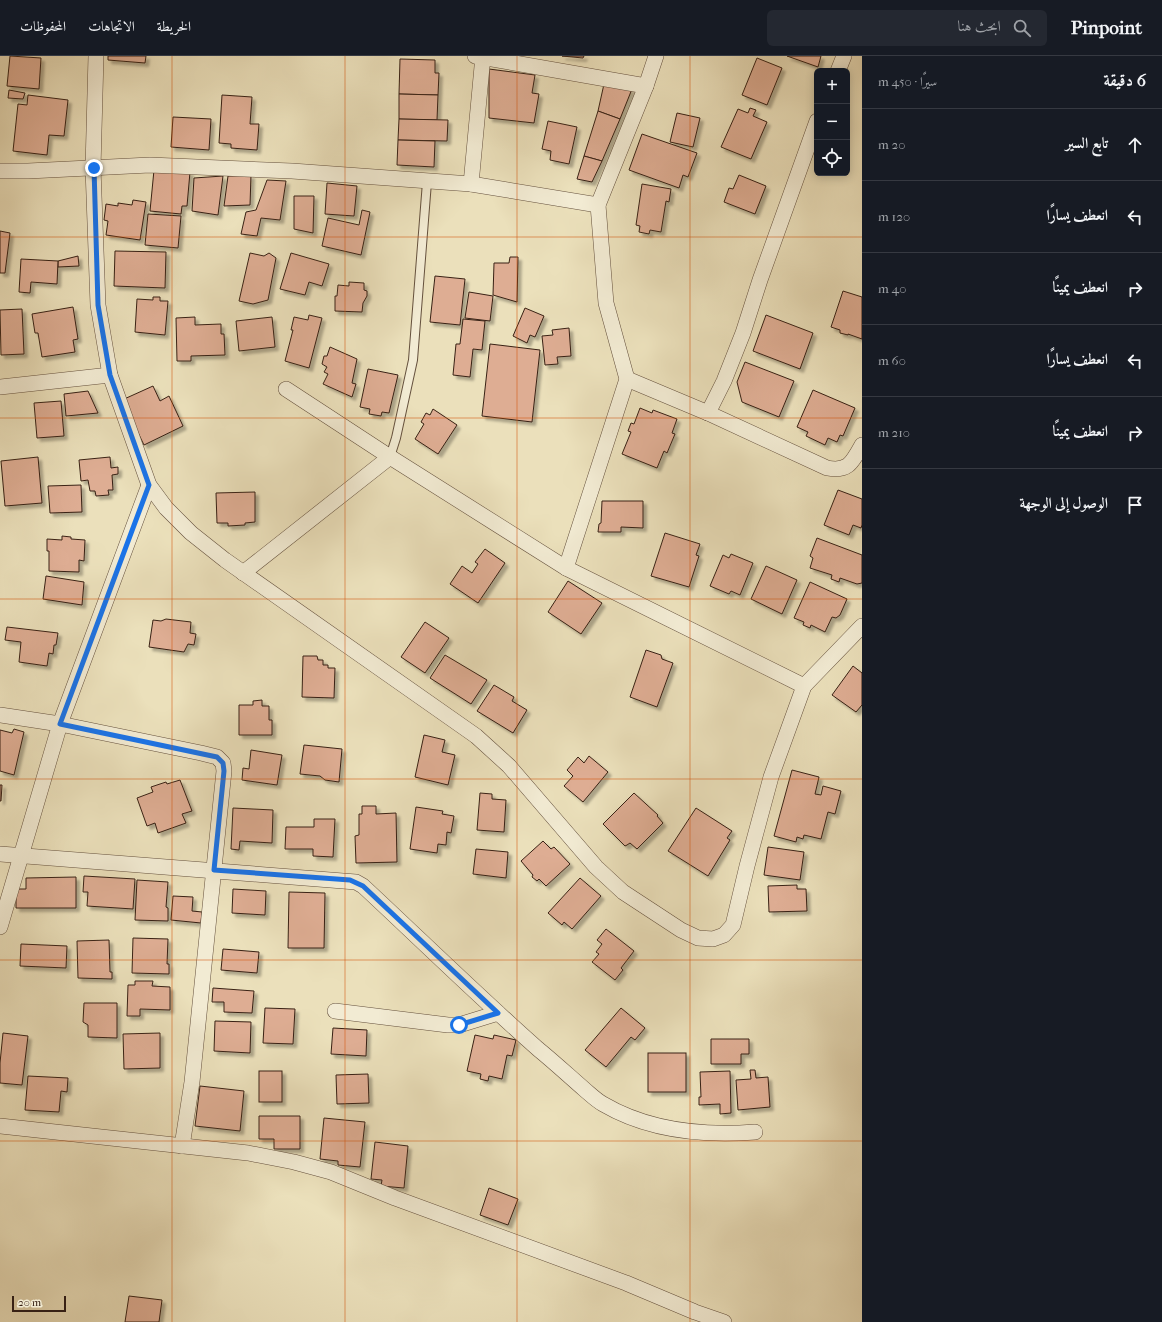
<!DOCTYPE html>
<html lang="ar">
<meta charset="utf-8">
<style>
:root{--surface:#171b24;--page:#242831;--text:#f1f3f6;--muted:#9ea1a6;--line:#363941}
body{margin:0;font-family:"IM FELL French Canon",Amiri,serif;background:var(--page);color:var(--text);direction:rtl}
.controls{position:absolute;right:12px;top:12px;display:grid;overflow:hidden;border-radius:6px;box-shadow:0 2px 10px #0003}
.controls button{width:36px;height:36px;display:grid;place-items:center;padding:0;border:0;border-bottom:1px solid var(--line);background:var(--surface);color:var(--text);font:20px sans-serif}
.scale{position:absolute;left:12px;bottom:10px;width:54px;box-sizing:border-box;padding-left:4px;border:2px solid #382114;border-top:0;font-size:11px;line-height:14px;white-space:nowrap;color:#382114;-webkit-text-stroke:3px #f2ebd3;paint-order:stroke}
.stop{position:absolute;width:12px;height:12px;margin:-9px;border:3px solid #1a73e8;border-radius:50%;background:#fff}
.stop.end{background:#1a73e8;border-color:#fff;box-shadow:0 1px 4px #0008}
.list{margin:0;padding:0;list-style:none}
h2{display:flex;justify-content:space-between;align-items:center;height:52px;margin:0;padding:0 16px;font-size:17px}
h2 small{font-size:13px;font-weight:400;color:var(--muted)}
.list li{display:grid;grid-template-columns:26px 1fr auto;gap:12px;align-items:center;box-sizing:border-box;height:72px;padding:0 16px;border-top:1px solid var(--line)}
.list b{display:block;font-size:15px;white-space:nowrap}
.list em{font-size:13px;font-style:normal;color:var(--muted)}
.icon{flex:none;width:22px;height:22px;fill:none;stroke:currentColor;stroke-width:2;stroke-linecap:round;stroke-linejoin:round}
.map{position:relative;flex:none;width:862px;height:1266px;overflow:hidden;direction:ltr}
header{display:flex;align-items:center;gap:24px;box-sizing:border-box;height:56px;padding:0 20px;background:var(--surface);border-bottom:1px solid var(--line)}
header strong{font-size:19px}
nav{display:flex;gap:22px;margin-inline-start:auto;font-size:14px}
.search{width:280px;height:36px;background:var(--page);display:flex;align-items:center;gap:10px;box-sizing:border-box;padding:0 14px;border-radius:6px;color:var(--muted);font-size:15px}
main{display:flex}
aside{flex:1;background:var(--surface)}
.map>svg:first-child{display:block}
</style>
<header>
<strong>Pinpoint</strong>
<div class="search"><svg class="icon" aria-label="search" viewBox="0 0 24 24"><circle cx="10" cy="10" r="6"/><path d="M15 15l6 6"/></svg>ابحث هنا</div>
<nav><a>الخريطة</a><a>الاتجاهات</a><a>المحفوظات</a></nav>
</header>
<main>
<aside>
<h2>6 دقيقة<small>سيرًا · 450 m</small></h2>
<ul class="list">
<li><svg class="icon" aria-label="ahead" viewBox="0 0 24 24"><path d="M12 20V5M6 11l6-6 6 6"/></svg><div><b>تابع السير</b></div><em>20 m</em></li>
<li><svg class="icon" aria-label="left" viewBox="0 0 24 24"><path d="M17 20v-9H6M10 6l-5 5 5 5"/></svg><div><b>انعطف يسارًا</b></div><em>120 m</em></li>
<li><svg class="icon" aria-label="right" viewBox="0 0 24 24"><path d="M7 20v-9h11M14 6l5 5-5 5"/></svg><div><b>انعطف يمينًا</b></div><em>40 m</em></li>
<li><svg class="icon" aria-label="left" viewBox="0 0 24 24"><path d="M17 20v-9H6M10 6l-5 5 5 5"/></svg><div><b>انعطف يسارًا</b></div><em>60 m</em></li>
<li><svg class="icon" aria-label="right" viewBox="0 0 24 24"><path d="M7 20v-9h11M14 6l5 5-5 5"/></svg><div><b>انعطف يمينًا</b></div><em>210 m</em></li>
<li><svg class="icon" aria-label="arrive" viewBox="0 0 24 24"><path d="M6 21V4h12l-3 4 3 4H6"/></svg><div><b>الوصول إلى الوجهة</b></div></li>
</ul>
</aside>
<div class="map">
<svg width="862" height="1266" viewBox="0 0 862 1266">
<defs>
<filter id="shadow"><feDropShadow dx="3.5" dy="3.5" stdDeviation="1" flood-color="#0004"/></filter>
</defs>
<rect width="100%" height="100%" fill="#ebe0bb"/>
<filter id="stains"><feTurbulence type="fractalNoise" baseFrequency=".005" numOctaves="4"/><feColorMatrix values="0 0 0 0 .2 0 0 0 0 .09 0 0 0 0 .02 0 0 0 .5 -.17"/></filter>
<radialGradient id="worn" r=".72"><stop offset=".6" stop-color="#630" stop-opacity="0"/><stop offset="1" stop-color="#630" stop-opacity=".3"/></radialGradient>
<g fill="#dead93" stroke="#382114" filter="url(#shadow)">
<polygon points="10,0 41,2 39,33 7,30"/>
<polygon points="108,0 146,0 145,7 108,4"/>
<polygon points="562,0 584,0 583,2"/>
<polygon points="787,0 821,0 818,11"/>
<polygon points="757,2 782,12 767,49 742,39"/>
<polygon points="400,3 435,4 435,17 439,17 438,39 399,38"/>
<polygon points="489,13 535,19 532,37 539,38 534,67 489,62"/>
<polygon points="604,28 632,33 620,63 598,55"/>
<polygon points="9,34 25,37 23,43 8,42"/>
<polygon points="399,38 438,39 437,64 399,63"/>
<polygon points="28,39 68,44 64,80 49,79 47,99 13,95 18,48 27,49"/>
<polygon points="222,39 252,41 250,68 259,68 257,94 231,92 231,88 219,87"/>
<polygon points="750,52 756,54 753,60 767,66 751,103 721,91 738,53 748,57"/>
<polygon points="598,55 620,63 602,105 584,100"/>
<polygon points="677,57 700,62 693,91 670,86"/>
<polygon points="173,61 211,63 209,94 171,91"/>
<polygon points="399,63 448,64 447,85 398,84"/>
<polygon points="548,65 577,71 569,108 550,104 551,95 542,93"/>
<polygon points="642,78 697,97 688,121 683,119 679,132 629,114"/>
<polygon points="398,84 435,85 434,111 397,109"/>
<polygon points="584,100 602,105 592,126 577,123"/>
<polygon points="154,114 190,116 187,150 182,150 181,158 150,155"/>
<polygon points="251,119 250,149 224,150 228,120"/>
<polygon points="739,119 766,130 755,158 724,146 729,132 733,133"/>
<polygon points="223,120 218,159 192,155 194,122"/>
<polygon points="267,124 286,125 280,164 261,162 257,180 241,178 246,156 256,154"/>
<polygon points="327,127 357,130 354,160 325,158"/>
<polygon points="642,128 671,133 669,146 666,145 661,176 650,174 649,178 639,176 640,170 636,169"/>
<polygon points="294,140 314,140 313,177 294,173"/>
<polygon points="133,144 146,146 140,184 106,179 108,165 104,164 106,148 118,150 118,147 132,149"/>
<polygon points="362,154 370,156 361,199 322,190 328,162 359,169"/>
<polygon points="148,158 181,160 178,192 145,189"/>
<polygon points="0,175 10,177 5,217 0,217"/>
<polygon points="115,195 166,196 165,232 114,230"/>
<polygon points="250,197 264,200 269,197 276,202 268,244 253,248 239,245"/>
<polygon points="291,197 329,208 322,230 309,226 305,239 280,233"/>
<polygon points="78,200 79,210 58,211 58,205"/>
<polygon points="510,201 518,201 517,246 493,239 494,207 509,207"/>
<polygon points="21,203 58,205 57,228 31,226 30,237 19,236"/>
<polygon points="435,220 465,223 460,269 430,266"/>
<polygon points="349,226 364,227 364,234 367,235 367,240 363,247 362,256 335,255 335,240 337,240 338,229 349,230"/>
<polygon points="843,235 862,241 862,283 848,278 848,279 840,277 840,274 831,271"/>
<polygon points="469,236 493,240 490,265 465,262"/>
<polygon points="153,241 160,241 160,245 168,245 165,279 135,276 137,243 153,244"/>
<polygon points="73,251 78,283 73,284 75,296 42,301 38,277 35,277 32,258"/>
<polygon points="525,252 544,260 535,281 530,279 527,287 513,280"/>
<polygon points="22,253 24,298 1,299 0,254"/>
<polygon points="309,259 322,262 309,312 285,305 293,274 291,274 294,261 308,264"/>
<polygon points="766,259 813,277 800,313 753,295"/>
<polygon points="195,261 195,269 221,268 221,278 224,278 225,299 191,300 191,305 177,305 176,262"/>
<polygon points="272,261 275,291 239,295 236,265"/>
<polygon points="463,263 485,265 482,294 473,293 470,321 453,319 456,288 460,288"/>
<polygon points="569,272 571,300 557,301 558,308 545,309 542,280 553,279 552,274"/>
<polygon points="490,288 540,294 532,366 482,360"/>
<polygon points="330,291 357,303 352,327 356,328 352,341 323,328 328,318 324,316 327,311 322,308 324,300 327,300"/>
<polygon points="745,306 794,325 779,361 742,346 737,326"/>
<polygon points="368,313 398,319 389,357 382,356 381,360 369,358 370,353 360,351"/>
<polygon points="153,330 160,345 169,340 183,370 144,389 122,344"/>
<polygon points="813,334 855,352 843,380 840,379 837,386 828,382 825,389 806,380 808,376 797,371"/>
<polygon points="88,335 98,357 66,360 64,338"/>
<polygon points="61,345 64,380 37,382 34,347"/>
<polygon points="640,352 652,357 653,354 677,363 672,377 675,378 667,397 664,395 657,412 622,398 631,376 628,375 631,367 634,368"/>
<polygon points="433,353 457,369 438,398 415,383 424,368 421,366 426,357 430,359"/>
<polygon points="38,401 42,447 5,450 1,405"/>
<polygon points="110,401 111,412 118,411 118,418 112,419 113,434 108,434 109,439 96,440 95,435 90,435 88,424 81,425 79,404"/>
<polygon points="81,429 82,456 50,457 48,430"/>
<polygon points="838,434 862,443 862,469 861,472 853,469 849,479 824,469"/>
<polygon points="255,436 255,466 245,467 245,469 228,470 228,467 217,467 216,437"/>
<polygon points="602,445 643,445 643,472 621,471 621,476 598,476 599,468 601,467"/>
<polygon points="665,477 700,488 696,499 699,500 689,531 651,520"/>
<polygon points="62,480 71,481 71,483 85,484 84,505 79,504 79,516 49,515 49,495 47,495 47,483 62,484"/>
<polygon points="817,482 862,499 862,527 857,528 840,522 839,526 831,523 832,519 810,512 813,502 810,500"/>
<polygon points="485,493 505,507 478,547 450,528 462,510 472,517 478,508 475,506"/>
<polygon points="731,498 753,507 740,539 731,535 729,538 710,530 723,499 729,502"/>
<polygon points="766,510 797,524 782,558 751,543"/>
<polygon points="46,520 84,526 82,549 43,543"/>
<polygon points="568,525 602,547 581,578 548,556"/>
<polygon points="810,526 847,543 840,559 836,562 832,561 825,576 811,569 810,572 803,569 804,566 794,562"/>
<polygon points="166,563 191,566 190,577 196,578 194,589 188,588 184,596 149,591 153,564 161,565"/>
<polygon points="425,566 449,582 425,617 401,601"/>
<polygon points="7,571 58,577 56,589 54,589 53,598 49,597 47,610 19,606 21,586 5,584"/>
<polygon points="646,594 661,599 662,603 673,607 657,651 630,641"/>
<polygon points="445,599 487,624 471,648 430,622"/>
<polygon points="303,600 317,600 318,604 323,604 323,609 328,609 328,612 335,612 334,642 302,641"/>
<polygon points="853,610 862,617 862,649 856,656 832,639"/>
<polygon points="494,629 514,641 512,645 527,654 513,677 477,655"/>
<polygon points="262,644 262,650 269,650 269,664 272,664 272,679 239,679 239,649 253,649 253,645"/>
<polygon points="14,673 24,676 14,719 0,715 0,674 12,677"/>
<polygon points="424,679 445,684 442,696 455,699 448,729 415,721"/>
<polygon points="304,689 342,693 339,726 325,724 320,720 300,718"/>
<polygon points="251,694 282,699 277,729 242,724 243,712 249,713"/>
<polygon points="589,700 608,716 583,746 564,730 573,720 567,714 578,701 584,707"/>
<polygon points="792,714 819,721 815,738 821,739 823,730 841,735 835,758 828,756 821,783 804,779 803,783 797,781 796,786 774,780"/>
<polygon points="180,724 192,755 182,758 186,767 158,777 155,767 147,770 137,742 153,736 151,731 166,726 167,728"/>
<polygon points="0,729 2,729 1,745 0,745"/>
<polygon points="480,737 492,738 492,743 506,744 504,776 477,774"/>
<polygon points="634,737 658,759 657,760 663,767 637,793 630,787 627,789 625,790 603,768"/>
<polygon points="362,750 376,750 376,758 396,757 397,806 356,807 355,780 359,779 359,758 362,758"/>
<polygon points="416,751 443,755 442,758 454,760 451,777 447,776 446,789 438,788 437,797 410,793"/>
<polygon points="233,752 273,754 272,787 240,785 239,794 231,793"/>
<polygon points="696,752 732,775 727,782 730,784 708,820 668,795"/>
<polygon points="314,763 335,763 333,801 313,800 313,793 285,793 286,771 314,771"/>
<polygon points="543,785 551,793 554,791 570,808 546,830 539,823 537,825 532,821 533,819 521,805"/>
<polygon points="768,791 804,796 800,824 764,819"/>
<polygon points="476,793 508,796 506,822 473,818"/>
<polygon points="84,820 135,823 133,853 87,850 88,836 83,836"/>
<polygon points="76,821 76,852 16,852 16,833 26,833 26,822"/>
<polygon points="580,822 601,840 572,873 564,866 562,869 548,857"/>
<polygon points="137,824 168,826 166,851 168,852 168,865 135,864"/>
<polygon points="797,829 797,833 806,833 807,855 769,856 768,830"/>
<polygon points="233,833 266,835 265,859 232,857"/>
<polygon points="289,836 325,837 324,892 288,892"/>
<polygon points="173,840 193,841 192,855 202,856 201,867 171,864"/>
<polygon points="606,873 634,895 621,912 623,914 615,924 592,906 599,898 596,896 602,888 597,884"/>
<polygon points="133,882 168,883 167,908 169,908 169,918 132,917"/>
<polygon points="109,884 110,916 112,916 112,923 78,922 77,885"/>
<polygon points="21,888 67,890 66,912 20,910"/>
<polygon points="223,893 259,896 257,917 221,914"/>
<polygon points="135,925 153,925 152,930 170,931 170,954 140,953 140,960 127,960 128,929 135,929"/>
<polygon points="213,932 254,935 252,957 224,956 224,946 212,946"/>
<polygon points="84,947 117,947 117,982 88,981 88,969 83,966"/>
<polygon points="265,952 295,953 293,988 263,987"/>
<polygon points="621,952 645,972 635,984 631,981 606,1011 585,994"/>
<polygon points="215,965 251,966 250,997 214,995"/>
<polygon points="333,972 367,974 366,1000 331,998"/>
<polygon points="3,977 28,980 22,1029 0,1027 0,1007"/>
<polygon points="160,977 160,1012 124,1013 123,978"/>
<polygon points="475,979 493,983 494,979 516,984 512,1000 507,999 502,1023 489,1020 488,1025 480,1023 481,1018 467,1015"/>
<polygon points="711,983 749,983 749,998 741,998 741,1008 711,1008"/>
<rect x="648" y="997" width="38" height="39"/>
<polygon points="750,1014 755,1014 756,1022 768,1021 770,1051 738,1054 736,1024 751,1023"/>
<rect x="259" y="1015" width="23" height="31"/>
<polygon points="730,1015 731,1057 720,1058 720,1048 699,1049 699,1041 701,1041 700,1016"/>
<polygon points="368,1018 369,1047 337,1048 336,1019"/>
<polygon points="28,1020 68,1022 67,1036 61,1035 59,1056 25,1054"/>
<polygon points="200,1030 244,1035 240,1075 195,1070"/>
<polygon points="259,1060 300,1060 300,1093 274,1093 274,1083 259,1083"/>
<polygon points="324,1062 365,1066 360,1111 338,1109 338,1105 320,1103"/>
<polygon points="375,1086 408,1090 404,1132 381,1130 382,1124 371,1123"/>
<polygon points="489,1132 518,1143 508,1169 480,1159"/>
<polygon points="129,1240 162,1244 159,1266 125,1266"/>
</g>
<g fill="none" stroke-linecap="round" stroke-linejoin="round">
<defs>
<polyline id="service" points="390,401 396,382 413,304 427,126"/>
<g id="minor">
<polyline points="96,0 93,112 98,249 110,319 149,429 166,452 191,477 225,504 476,680 509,710 596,811 623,836 681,874 698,882 713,883 724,879 733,869 747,810 771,721 804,630 862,570"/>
<polyline points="475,0 646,30"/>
<polyline points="838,15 844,0"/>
<polyline points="0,115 28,115 150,109 292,115 471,128 598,149"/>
<polyline points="471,128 483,0"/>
<path d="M627,323L708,357L827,412C848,416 852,407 862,389"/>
<polyline points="0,331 110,319"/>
<polyline points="286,333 390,401 566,512 804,630"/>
<polyline points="708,357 724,325 743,277 760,224 817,65"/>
<polyline points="566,512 627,323 606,247 598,149 646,30 656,0"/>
<polyline points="243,517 390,401"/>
<polyline points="0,659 60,668 201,697 217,701 223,707 224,715 192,1026 182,1090"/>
<path d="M0,798L356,826L363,830C421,884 478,940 538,993C554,1006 569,1020 584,1033C590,1038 596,1044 603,1048C649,1075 703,1080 755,1076"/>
<polyline points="0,871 60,668 149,429"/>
<polyline points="335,955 448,969 459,969 498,957"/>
<polyline points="0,1070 248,1097 294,1106 331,1116 395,1142 626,1227 695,1256 724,1266"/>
</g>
</defs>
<use href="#service" stroke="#65513e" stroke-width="10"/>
<use href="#minor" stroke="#65513e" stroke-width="16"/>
<use href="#service" stroke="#f2ebd3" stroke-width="8"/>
<use href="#minor" stroke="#f2ebd3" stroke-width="15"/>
</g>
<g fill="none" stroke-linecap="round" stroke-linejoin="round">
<polyline stroke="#1a73e8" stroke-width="5" points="94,112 98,249 110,319 149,429 60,668 217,701 223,707 224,715 214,814 350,824 363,830 498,957 459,969"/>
</g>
<path fill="none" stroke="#d6530d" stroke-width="1" stroke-opacity="0.55" d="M172,0V1266M345,0V1266M517,0V1266M690,0V1266M0,181H862M0,362H862M0,543H862M0,723H862M0,904H862M0,1085H862"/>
<rect width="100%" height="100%" filter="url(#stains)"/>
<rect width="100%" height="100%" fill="url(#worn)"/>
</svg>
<div class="controls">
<button>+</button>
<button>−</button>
<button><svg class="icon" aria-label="locate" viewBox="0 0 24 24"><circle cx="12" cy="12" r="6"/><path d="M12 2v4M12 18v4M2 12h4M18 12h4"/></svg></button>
</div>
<div class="scale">20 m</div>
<div class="stop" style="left:459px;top:969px"></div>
<div class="stop end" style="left:94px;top:112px"></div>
</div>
</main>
